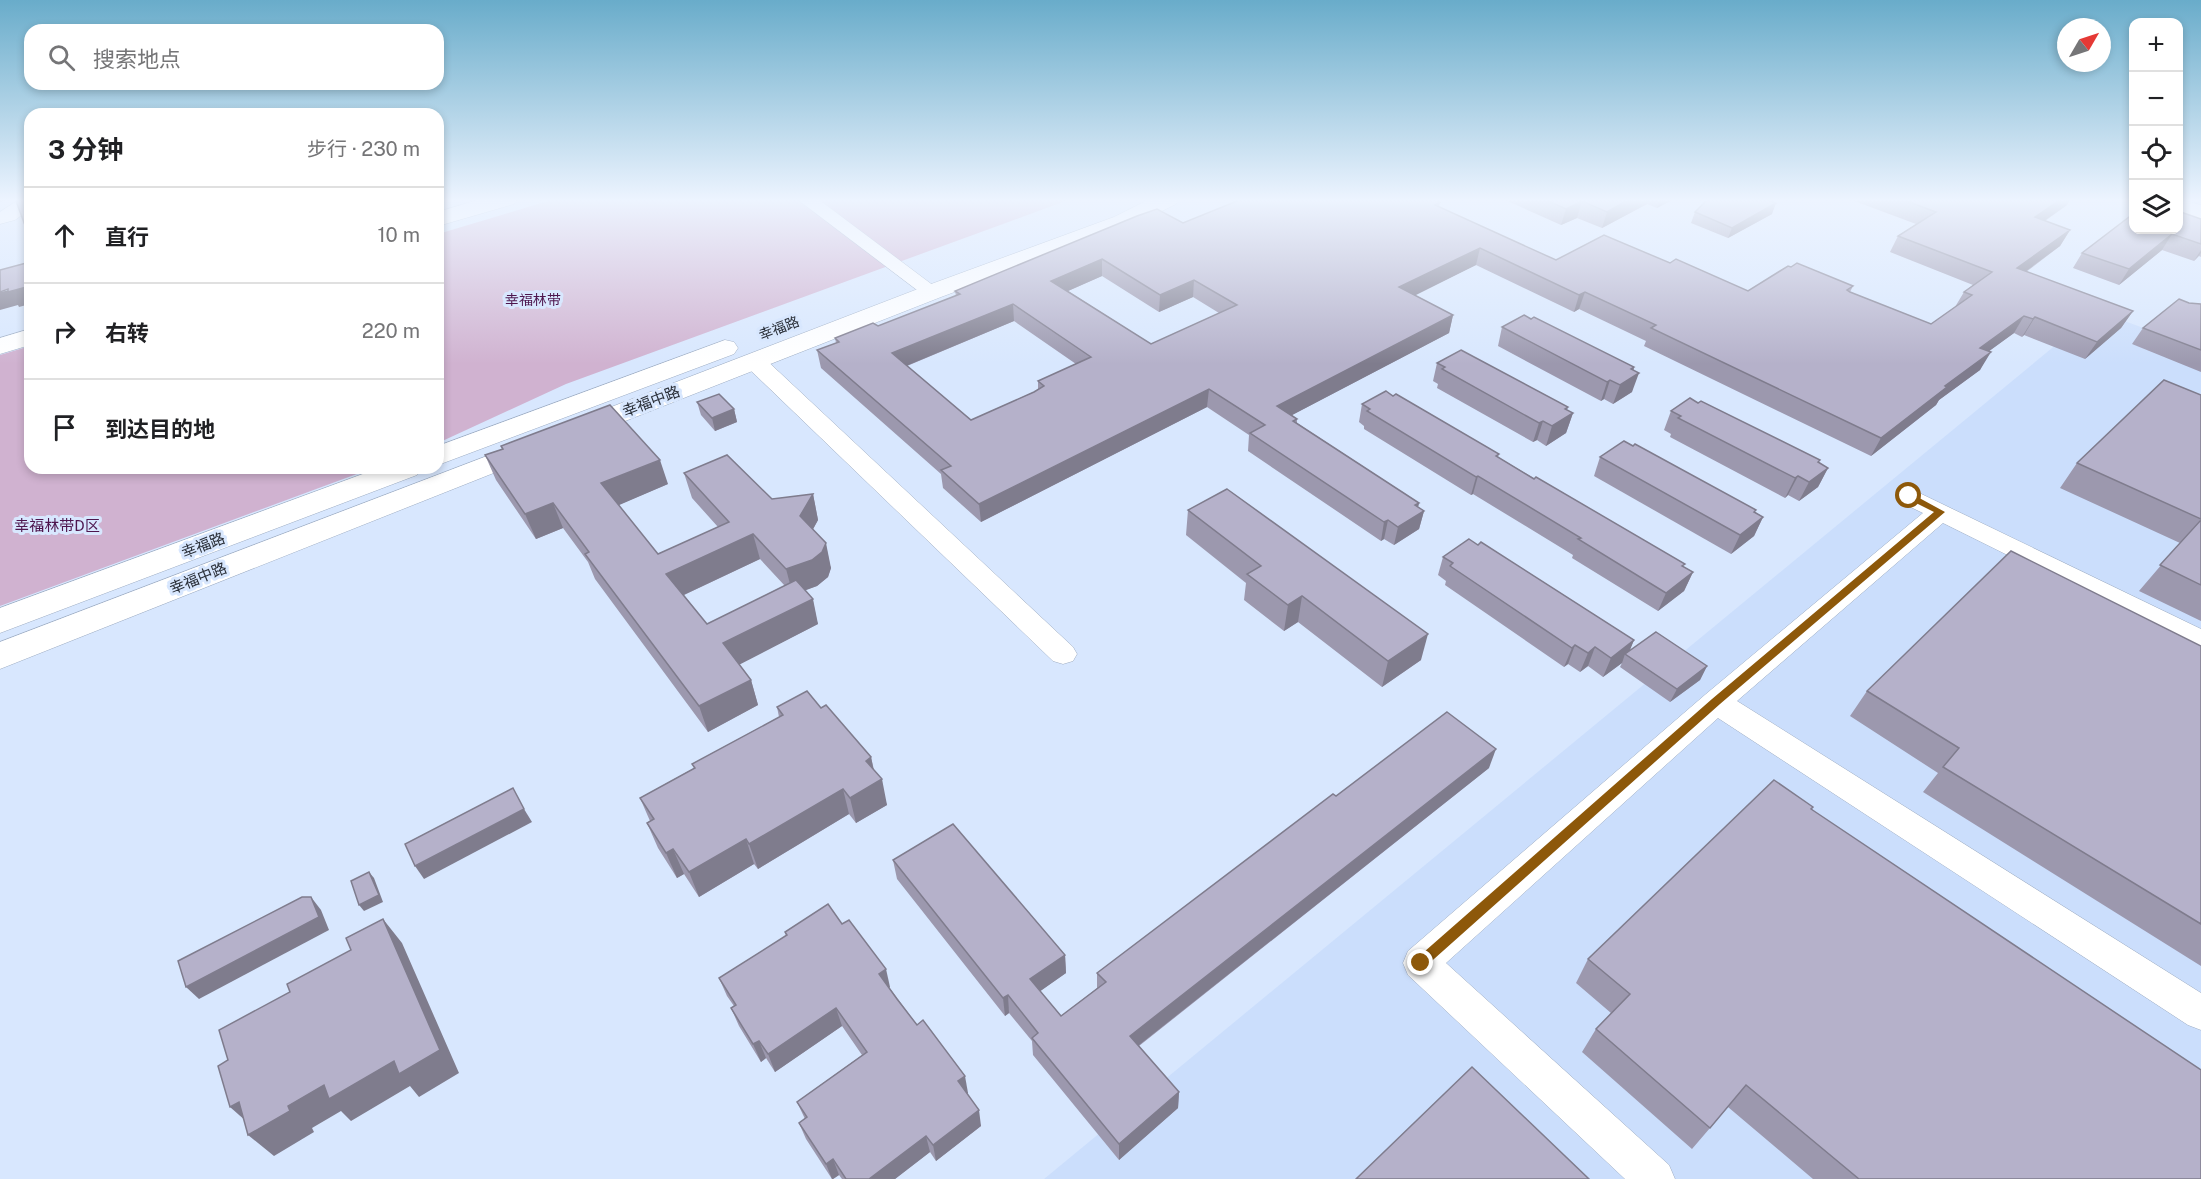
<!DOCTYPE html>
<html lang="zh">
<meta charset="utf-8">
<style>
:root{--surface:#fff;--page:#f2f2f2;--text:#202124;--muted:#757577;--line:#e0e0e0}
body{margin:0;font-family:"Public Sans","Noto Sans SC",sans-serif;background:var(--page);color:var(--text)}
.controls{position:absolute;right:18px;top:18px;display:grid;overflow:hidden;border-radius:12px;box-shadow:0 3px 9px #0003}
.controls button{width:54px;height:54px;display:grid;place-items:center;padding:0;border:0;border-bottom:2px solid var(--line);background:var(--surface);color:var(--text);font:30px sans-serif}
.compass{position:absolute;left:2057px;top:18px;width:54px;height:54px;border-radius:50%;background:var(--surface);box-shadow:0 3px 9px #0003;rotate:51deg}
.stop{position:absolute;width:18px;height:18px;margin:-14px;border:4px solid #8d580a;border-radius:50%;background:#fff}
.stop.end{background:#8d580a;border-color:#fff;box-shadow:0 2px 6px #0008}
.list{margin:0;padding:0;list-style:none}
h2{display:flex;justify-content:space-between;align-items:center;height:78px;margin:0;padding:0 24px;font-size:26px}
h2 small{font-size:20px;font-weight:400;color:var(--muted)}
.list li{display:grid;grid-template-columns:39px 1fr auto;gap:18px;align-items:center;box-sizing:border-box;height:96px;padding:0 24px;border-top:2px solid var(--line)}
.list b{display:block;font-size:22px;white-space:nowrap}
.list em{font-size:20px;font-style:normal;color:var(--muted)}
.icon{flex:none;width:33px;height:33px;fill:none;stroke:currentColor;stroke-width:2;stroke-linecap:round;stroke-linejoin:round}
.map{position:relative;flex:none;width:2201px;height:1179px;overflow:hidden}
.search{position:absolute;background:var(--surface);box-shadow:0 3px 9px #0003;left:24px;top:24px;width:420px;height:66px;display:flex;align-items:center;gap:15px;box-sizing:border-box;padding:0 21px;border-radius:18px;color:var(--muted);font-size:22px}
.panel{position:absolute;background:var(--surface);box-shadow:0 3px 9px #0003;left:24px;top:108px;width:420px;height:366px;border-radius:18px}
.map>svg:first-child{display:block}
</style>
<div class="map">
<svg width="2201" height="1179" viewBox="0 0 2201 1179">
<rect width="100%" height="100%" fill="#d8e7fe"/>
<polygon fill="#cbdefc" points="2097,311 2201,349 2201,1179 1044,1179"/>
<g fill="#d0b2d0">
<polygon points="555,199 1071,199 566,384 438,443 438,234"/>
<polygon points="30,346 30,468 373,468 0,606 0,355"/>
</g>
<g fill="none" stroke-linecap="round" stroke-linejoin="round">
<defs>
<g id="minor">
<polygon points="20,199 30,199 30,209 15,220 0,224 0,212"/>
<polygon points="797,199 818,199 942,292 939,296 925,296"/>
<polygon points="754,354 762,356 1073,647 1077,654 1073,661 1063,664 1053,661 746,366 743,361 746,356"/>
<polygon points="1909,488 2201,629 2201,651 1943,523 1737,701 2201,993 2201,1030 2188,1025 1718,718 1446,963 1669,1165 1675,1179 1625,1179 1408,975 1403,963 1408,951 1706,694 1923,513 1900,502 1897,496 1900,490"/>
</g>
<g id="major">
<polygon points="481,199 517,199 514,204 438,226 438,212"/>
<polygon points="1150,199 1179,199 1176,204 1130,227 941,297 587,436 577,439 567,436 563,430 567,424 923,287 1114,217"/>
<polygon points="2178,199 2201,205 2201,219 2178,212"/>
<polygon points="30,329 30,345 0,354 0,338"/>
<polygon points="725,340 734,342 738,348 734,354 438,465 438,446"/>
<polygon points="529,440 539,443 544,449 539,455 0,669 0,642"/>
<polygon points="379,468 422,468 417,475 0,633 0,608"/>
</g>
</defs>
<use href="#minor" stroke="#9dacc2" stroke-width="1"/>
<use href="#major" stroke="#9dacc2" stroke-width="1"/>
<use href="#minor" fill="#fff" fill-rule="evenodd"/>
<use href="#major" fill="#fff" fill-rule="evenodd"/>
</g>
<g fill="#9c98ae" fill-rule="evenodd">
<polygon points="1503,199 1674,199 1657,208 1647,204 1602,228 1577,218 1561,225"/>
<path d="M1849,199H2070L2067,205L2045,221L2070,230L2060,246L2026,272L2133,311L2121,328L2085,359L2024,335L2022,337L2014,333L1989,351L1980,370L1939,400L1936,405L1871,456L1644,346L1646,341L1579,309L1574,312L1476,265L1414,295L1453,315L1449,333L1292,415L1297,419V423L1419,503L1418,507L1424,511L1419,529L1394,545L1384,539L1381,541L1248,451L1249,435L1207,407L981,522L943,488L941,474L821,368L817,350L836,343L835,338L878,326L956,296L955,291L1183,223L1440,202L1439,207L1556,260L1670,263L1748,291L1853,286L1850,292L1931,324L1955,307L1964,292L1973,285L1890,252L1898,236L1916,224ZM1102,276L1159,312L1193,297L1219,313L1151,344L1068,291ZM1014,321L1076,364L1038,381V390L971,420L907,366Z"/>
<polygon points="1695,212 1772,214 1728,238 1691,223"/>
<polygon points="2201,219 2201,257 2199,256 2194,261 2162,250 2119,285 2073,268 2082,253"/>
<polygon points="2189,303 2201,304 2201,372 2132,344 2143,328"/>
<polygon points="1502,327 1634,367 1632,392 1613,404 1604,399 1601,401 1498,346"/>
<polygon points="1437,363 1567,411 1573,413 1566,433 1546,446 1537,440 1533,442 1437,388 1438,384 1433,381"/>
<polygon points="2201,395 2201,621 2139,591 2180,543 2060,488 2077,463"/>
<polygon points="697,402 734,409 737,422 715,431 701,415"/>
<polygon points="1362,404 1499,454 1498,457 1693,572 1684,591 1658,611 1572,558 1573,555 1473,494 1471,495 1364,429 1364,426 1359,422"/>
<polygon points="1671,411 1819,463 1828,468 1818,487 1799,501 1788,495 1785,498 1670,437 1671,434 1664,430"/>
<path d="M501,446L668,484L618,505L658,554L718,527L692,498L684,473L772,499L813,494L818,520L813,529L831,568L828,577L817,586L805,590L818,624L739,664L751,680L758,705L708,732L595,579L588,562L563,528L536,539L496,480L485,455L502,449ZM760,559L785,586L707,624L684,595Z"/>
<polygon points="1600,457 1755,512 1763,517 1754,536 1731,554 1594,476"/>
<polygon points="1188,510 1421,660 1382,687 1298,622 1284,631 1244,600 1246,583 1186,535"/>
<polygon points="1443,557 1634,640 1629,651 1707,666 1700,680 1670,702 1620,667 1622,663 1603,677 1588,666 1580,672 1568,664 1564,667 1445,585 1446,581 1438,575"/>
<polygon points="2201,646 2201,966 1923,792 1938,773 1850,716 1867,691"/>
<polygon points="777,707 821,708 871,757 874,770 887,805 856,823 849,814 758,869 754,864 699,897 684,874 677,878 658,848 647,823 650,821 640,798 694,768 692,764 779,717"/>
<polygon points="1489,768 1139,1046 1179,1092 1178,1108 1119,1160 1033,1055 1032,1041 1009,1013 1005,1016 897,879 893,860 1065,955 1066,973 1040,991 1061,1016 1097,988 1097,973 1336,796"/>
<polygon points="1812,809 2201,1179 1813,1179 1728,1107 1692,1149 1582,1052 1596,1029 1611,1013 1576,983 1588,959"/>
<polygon points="842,924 968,1093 967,1094 981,1126 936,1161 930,1152 895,1179 842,1179 839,1175 833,1179 832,1179 806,1139 799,1123 805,1119 797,1102 862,1055 842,1026 775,1072 766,1058 761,1062 739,1026 731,1008 734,1006 727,996 719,978 786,936 785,932"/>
</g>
<g fill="#7f7c8d">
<polygon points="0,199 11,199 0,202"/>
<polygon points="1630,199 1648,199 1647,204 1602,228 1607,212"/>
<polygon points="1660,199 1674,199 1657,208"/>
<polygon points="2061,199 2070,199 2067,205 2025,234 2035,217"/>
<polygon points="1582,201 1577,218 1561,225 1566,209"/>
<polygon points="1776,203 1772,214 1728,238 1732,228"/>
<polygon points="2070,230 2060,246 2007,285 2017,268"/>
<polygon points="2172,234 2162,250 2119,285 2129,269"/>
<polygon points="1480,248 1476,265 1396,305 1399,287"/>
<polygon points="2201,250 2201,253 2194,261"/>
<polygon points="1102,259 1102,276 1052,298 1051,281"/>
<polygon points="1194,280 1193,297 1159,312 1160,295"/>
<polygon points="30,286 30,304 19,307 18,305 0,310 0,292"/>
<polygon points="1585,292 1579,309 1574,312 1579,295"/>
<polygon points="1013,304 1014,321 894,371 892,353"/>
<polygon points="2133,311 2121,328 2085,359 2097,342"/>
<polygon points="1453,315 1449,333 1275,424 1277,406"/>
<polygon points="2024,316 2014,333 1970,365 1980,348"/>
<polygon points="2035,317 2024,335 2022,337 2033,319"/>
<polygon points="1991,352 1980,370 1939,400 1936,405 1871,456 1881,438 1945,386"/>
<polygon points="1634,367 1630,378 1639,373 1632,392 1613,404 1620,385 1631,369"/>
<polygon points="1610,380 1604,399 1601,401 1607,382"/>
<polygon points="1209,389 1207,407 981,522 979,504"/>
<polygon points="1568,407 1564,419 1573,413 1566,433 1546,446 1552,426 1565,409"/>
<polygon points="734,409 737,422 715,431 712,418"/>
<polygon points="1543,421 1537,440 1533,442 1539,423"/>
<polygon points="660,460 668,484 610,509 601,483"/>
<polygon points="1828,468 1818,487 1799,501 1809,482"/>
<polygon points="1478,476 1473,494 1471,495 1476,477"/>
<polygon points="1798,476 1788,495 1785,498 1795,478"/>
<polygon points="813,494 818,520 806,542 800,516"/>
<polygon points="553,503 563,528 536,539 525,514"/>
<polygon points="1419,503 1416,515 1424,511 1419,529 1394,545 1398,527 1415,505"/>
<polygon points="1763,517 1754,536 1731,554 1740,535"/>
<polygon points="1388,520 1384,539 1381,541 1384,522"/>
<polygon points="753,534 760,559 675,599 666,574"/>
<polygon points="826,543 831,568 828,577 817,586 793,595 786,569"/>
<polygon points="1693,572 1684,591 1658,611 1666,593"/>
<polygon points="1302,596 1298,622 1284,631 1288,605"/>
<polygon points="813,599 818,624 731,669 723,643"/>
<polygon points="1428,634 1421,660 1382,687 1388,661"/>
<polygon points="1634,640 1628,655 1625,654 1622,663 1603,677 1611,658"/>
<polygon points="1575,645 1568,664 1564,667 1572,648"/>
<polygon points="1595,647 1588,666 1580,672 1588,653"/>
<polygon points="1707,666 1700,680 1670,702 1677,689"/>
<polygon points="751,680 758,705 708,732 699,706"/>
<polygon points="1496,749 1489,768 1129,1053 1130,1036"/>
<polygon points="871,757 876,782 882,779 887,805 856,823 850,798 866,761"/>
<polygon points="843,789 849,814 758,869 749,844"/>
<polygon points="524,809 532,822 424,879 415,866"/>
<polygon points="746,839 754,864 699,897 689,872"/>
<polygon points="673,849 684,874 677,878 666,853"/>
<polygon points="369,872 374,878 383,902 364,911 359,905"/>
<polygon points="311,897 321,910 329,930 199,999 186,987"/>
<polygon points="383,919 402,943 459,1073 419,1097 410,1086 351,1121 341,1111 312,1128 314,1132 274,1156 248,1135 288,1106"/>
<polygon points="1065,955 1066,973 1032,997 1030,979"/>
<polygon points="886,969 890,987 884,992 879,974"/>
<polygon points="1008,995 1009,1013 1005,1016 1003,998"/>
<polygon points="836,1008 842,1026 775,1072 768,1054"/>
<polygon points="759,1041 766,1058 761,1062 753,1044"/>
<polygon points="965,1076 968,1093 961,1098 958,1081"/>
<polygon points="1179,1092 1178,1108 1119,1160 1119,1144"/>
<polygon points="239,1102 255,1129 230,1107"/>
<polygon points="979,1110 981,1126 936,1161 933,1145"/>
<polygon points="926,1136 930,1152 895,1179 869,1179"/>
<polygon points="833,1159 839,1175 833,1179 832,1179 826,1164"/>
</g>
<g fill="#b5b1ca" stroke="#7f7c8d" stroke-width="1.5" fill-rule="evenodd">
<polygon points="18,199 30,199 30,239 16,201"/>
<path d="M1242,199H1433L1440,202L1435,205L1556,260L1604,235L1670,263L1676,259L1748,291L1788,266L1791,267L1797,263L1853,286L1847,290L1850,292L1931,324L1972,295L1964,292L1992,272L1898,236L1936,212L1901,199H2061L2035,217L2070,230L2017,268L2133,311L2097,342L2035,317L2033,319L2024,316L1980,348L1991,352L1945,386L1947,387L1881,438L1651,328L1656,325L1585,292L1579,295L1480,248L1399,287L1453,315L1277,406L1297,419L1293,421L1419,503L1415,505L1424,511L1398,527L1388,520L1384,522L1250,433L1265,425L1209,389L979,504L941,470L951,466L817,350L839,342L835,338L873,323L878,326L960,294L955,291L1137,216L1157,209L1183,223ZM1102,259L1160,295L1194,280L1237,305L1151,344L1051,281ZM1013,304L1091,357L1038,381L1044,386L1034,392L971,420L892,353Z"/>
<polygon points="1544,199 1630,199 1607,212 1582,201 1566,209"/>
<polygon points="1708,199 1766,199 1776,203 1732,228 1695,212"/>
<polygon points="2178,211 2201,219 2201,244 2172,234 2129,269 2082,253 2133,214 2133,230 2178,230"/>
<polygon points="30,262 30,286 8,292 8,289 0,292 0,270"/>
<polygon points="2179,299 2189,303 2201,304 2201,350 2143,328"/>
<polygon points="1524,315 1531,319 1534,317 1634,367 1631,369 1639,373 1620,385 1610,380 1607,382 1502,327"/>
<polygon points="1461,350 1568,407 1565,409 1573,413 1552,426 1543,421 1539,423 1442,369 1445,367 1437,363"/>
<polygon points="2164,380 2201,395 2201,519 2077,463"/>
<polygon points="1386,391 1393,396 1396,394 1499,454 1496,456 1534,479 1536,477 1685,564 1682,566 1693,572 1666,593 1578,539 1581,538 1478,476 1476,477 1367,411 1370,409 1362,404"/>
<polygon points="719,394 734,409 712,418 697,402"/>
<polygon points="1690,398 1698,403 1701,401 1820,460 1818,462 1828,468 1809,482 1798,476 1795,478 1678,418 1681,416 1671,411"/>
<polygon points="610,405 660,460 601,483 658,554 729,522 684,473 727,455 772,499 813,494 800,516 826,543 822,552 812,560 786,569 753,534 666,574 707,624 796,580 813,599 723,643 751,680 699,706 585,554 589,552 553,503 525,514 485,455 503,449 501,446"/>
<polygon points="1624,441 1633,446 1635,444 1756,510 1754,512 1763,517 1740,535 1600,457"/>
<polygon points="1227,489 1428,634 1388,661 1302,596 1288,605 1247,574 1261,566 1188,510"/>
<polygon points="2201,520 2201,585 2160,565"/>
<polygon points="1469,539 1478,545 1481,542 1634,640 1611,658 1595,647 1588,653 1575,645 1572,648 1450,566 1453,563 1443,557"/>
<polygon points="2011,551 2201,646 2201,924 1943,767 1959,748 1867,691"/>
<polygon points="1656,632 1707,666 1677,689 1625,654"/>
<polygon points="807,691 821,708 826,705 871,757 866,761 882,779 850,798 843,789 749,844 746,839 689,872 673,849 666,853 647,823 654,819 640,798 695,768 692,764 783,715 777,707"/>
<polygon points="1447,712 1496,749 1130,1036 1179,1092 1119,1144 1032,1038 1038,1033 1008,995 1003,998 893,860 953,824 1065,955 1030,979 1061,1016 1106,982 1097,973 1333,794 1336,796"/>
<polygon points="1774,780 1813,807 1811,809 2201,1070 2201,1179 1859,1179 1746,1085 1710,1128 1596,1029 1630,994 1588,959"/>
<polygon points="513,788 524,809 415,866 405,844"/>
<polygon points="369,872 379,895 359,905 351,881"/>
<polygon points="302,897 311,897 319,917 186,987 178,961"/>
<polygon points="828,904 842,924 849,920 886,969 879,974 897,999 917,1025 923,1020 965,1076 958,1081 979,1110 933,1145 926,1136 869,1179 846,1179 833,1159 826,1164 799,1123 807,1117 797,1102 867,1052 836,1008 768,1054 759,1041 753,1044 731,1008 736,1005 719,978 787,935 785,932"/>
<polygon points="383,919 440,1050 399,1074 394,1061 329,1099 324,1085 288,1106 290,1111 248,1135 239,1102 230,1107 218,1066 228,1060 219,1030 290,992 287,984 351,950 346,938"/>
<polygon points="1472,1067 1589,1179 1356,1179"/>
</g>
<linearGradient id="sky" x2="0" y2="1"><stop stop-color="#69acca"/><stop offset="0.55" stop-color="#edf4ff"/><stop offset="1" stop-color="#edf4ff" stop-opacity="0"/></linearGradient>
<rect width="2201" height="364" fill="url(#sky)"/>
<polygon fill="#8d580a" points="1906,494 1912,494 1945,512 1720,704 1425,967 1416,967 1415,963 1416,959 1712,699 1934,512 1906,498"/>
<g text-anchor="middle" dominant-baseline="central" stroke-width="6" stroke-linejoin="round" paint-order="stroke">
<g font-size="14" fill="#4d164e" stroke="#d8e7fe">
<text x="533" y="300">幸福林带</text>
</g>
<g font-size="14" fill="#292e37" stroke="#d8e7fe">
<text transform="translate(779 328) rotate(-21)">幸福路</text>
</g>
<g font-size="15" fill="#292e37" stroke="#d8e7fe">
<text transform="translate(651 401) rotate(-21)">幸福中路</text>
<text transform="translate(203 545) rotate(-21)">幸福路</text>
<text transform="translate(198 578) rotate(-22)">幸福中路</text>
</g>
<g font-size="15" fill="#4d164e" stroke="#d8e7fe">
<text x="57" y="525">幸福林带D区</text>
</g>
</g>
</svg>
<div class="controls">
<button>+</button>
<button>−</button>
<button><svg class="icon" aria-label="locate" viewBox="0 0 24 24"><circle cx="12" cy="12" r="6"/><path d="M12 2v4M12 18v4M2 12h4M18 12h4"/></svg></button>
<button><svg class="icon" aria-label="layers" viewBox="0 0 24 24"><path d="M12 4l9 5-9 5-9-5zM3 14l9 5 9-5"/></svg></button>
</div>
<svg class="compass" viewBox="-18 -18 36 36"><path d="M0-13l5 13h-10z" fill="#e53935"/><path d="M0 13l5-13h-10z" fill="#757577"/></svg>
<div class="stop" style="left:1909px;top:496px"></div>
<div class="stop end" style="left:1421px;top:963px"></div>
<div class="search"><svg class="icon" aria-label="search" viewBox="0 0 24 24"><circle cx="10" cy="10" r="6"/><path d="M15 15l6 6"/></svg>搜索地点</div>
<section class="panel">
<h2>3 分钟<small>步行 · 230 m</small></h2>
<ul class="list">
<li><svg class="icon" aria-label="ahead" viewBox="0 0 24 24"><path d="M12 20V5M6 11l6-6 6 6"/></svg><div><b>直行</b></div><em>10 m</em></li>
<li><svg class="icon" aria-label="right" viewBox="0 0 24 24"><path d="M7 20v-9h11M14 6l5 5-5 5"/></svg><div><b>右转</b></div><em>220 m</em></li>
<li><svg class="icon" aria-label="arrive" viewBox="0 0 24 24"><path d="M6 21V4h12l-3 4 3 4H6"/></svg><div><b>到达目的地</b></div></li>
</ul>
</section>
</div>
